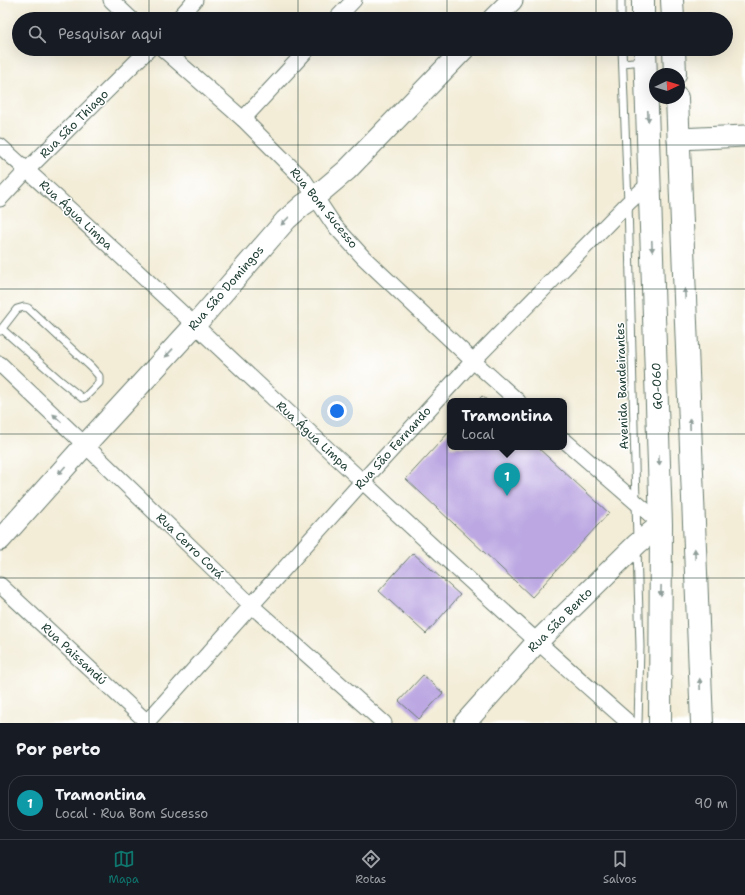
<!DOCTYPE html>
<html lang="pt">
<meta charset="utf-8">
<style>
:root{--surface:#171b24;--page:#20242c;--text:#f1f3f6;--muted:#9ea1a6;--line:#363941;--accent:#0f766e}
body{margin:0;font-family:"Shantell Sans",sans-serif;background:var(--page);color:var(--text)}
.compass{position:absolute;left:649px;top:68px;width:36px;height:36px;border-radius:50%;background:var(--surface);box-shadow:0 4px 16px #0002;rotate:86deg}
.you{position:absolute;left:337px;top:411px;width:14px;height:14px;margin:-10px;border:3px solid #fff;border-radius:50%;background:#1a73e8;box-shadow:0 0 0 6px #1a73e833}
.badge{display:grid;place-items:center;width:26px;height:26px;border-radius:50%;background:var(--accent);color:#fff;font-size:13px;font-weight:700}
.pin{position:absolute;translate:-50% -33px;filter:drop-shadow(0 1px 2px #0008)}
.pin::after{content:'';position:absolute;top:21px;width:14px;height:12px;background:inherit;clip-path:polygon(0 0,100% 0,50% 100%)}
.popup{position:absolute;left:447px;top:398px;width:120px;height:52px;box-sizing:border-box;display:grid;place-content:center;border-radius:8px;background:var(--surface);filter:drop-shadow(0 1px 3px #0005);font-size:13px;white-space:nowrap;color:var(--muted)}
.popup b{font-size:15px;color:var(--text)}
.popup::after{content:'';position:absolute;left:50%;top:100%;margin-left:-8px;border:8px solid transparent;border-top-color:var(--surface)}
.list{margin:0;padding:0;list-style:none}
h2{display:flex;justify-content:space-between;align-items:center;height:52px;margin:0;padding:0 16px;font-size:17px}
h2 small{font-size:13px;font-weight:400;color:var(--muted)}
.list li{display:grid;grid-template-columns:26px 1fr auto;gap:12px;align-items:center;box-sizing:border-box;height:56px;margin:0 8px 8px;padding:0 8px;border:1px solid var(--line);border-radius:16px}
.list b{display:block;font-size:15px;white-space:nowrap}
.list p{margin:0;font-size:13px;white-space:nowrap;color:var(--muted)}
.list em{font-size:13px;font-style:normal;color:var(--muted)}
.icon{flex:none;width:22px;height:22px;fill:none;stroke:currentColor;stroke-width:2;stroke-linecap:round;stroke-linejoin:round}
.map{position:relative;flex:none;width:745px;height:723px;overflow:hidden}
.search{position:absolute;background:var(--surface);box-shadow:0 4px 16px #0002;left:12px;right:12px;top:12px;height:44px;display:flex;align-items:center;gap:10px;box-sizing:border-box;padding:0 14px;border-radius:22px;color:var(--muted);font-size:15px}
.sheet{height:116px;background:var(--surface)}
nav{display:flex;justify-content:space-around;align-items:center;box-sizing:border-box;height:56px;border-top:1px solid var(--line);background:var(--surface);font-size:11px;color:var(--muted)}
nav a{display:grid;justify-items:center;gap:2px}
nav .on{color:var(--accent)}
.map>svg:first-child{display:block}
</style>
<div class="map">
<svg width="745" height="723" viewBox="0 0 745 723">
<rect width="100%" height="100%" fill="#fff"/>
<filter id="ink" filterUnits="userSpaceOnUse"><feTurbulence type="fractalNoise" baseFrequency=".025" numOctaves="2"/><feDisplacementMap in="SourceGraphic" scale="8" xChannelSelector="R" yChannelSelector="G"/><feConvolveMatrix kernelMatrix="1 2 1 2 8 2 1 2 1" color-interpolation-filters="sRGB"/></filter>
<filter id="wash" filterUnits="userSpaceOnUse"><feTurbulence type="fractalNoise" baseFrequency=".012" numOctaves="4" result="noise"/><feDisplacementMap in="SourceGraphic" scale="16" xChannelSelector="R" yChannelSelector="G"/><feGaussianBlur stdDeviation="0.9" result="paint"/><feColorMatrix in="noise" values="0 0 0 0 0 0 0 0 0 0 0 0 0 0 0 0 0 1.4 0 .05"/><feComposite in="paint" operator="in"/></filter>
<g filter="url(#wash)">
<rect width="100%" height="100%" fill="#f3edd8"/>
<g id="blocks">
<g fill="#bca7e2">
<polygon points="482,396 488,401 477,401"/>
<polygon points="450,431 450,447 537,447 609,513 532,597 406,479"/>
<polygon points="413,553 460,595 426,634 379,591"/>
<polygon points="423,675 443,693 419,719 399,701"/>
</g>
</g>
</g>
<g filter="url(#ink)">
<use href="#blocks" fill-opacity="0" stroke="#697b6d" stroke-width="1"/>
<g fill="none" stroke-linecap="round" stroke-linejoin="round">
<defs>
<g id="lane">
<polyline points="621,0 621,19"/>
<polyline points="622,49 628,203 637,539"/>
<polyline points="623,63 643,61"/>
<polyline points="0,331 17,309 24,307 28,308 91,367 99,376 99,383 85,397 82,398 62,382 2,329"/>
<polyline points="637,549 640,647 638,723"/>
</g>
<g id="street">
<polyline points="111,0 131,19"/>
<polyline points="178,19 195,0"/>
<polyline points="336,19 354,0"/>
<polyline points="163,49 243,119 304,180 334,225 363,257 473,361 518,401"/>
<polyline points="243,119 308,49"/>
<path d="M0,146C123,256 241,369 362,481C450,563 539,644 629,723"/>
<polyline points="0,199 27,170 149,49"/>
<polyline points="0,364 85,445 252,606 384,723"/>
<polyline points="564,440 661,524"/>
<polyline points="0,585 148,723"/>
<polyline points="146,723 362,482 473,361 628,203 650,183"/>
</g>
<g id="secondary">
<polyline points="493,19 512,0"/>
<polyline points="678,139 745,136"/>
<polyline points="0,540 85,445 195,325 286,220 303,205 315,197 347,170 464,49"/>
<polyline points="465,723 537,642 637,544 661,524"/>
</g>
<g id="primary">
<polyline points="643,0 643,19"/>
<polyline points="672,0 673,19"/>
<polyline points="645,49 661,524 660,723"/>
<polyline points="674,49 675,74"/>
<polyline points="677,98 702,723"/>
</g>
</defs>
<use href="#lane" stroke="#697b6d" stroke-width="9"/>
<use href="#street" stroke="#697b6d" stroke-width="17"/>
<use href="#secondary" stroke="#697b6d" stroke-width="23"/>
<use href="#primary" stroke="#697b6d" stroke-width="24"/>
<use href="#lane" stroke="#fff" stroke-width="7"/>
<use href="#street" stroke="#fff" stroke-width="15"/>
<use href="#secondary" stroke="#fff" stroke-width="21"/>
<use href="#primary" stroke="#fff" stroke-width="22"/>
</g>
<defs><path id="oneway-solid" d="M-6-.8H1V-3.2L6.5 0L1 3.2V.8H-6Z"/></defs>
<g fill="#8f9e9a">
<use href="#oneway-solid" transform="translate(648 116) rotate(88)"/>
<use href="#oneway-solid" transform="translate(285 221) rotate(134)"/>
<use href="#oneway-solid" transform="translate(652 246) rotate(88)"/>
<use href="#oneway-solid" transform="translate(685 294) rotate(-92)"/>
<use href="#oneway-solid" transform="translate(169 353) rotate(133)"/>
<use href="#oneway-solid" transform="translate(57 418) rotate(-137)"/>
<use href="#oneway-solid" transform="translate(690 424) rotate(-92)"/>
<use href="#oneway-solid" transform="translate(659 460) rotate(88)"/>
<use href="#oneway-solid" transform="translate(62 470) rotate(132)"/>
<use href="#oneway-solid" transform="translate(695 554) rotate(-92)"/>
<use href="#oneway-solid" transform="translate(661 591) rotate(91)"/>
<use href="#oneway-solid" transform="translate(700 684) rotate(-92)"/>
</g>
</g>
<path fill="none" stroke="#1f3d34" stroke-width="1" stroke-opacity="0.55" d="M149,0V19M298,0V19M447,0V19M596,0V19M149,49V723M298,49V723M447,49V723M596,49V723M0,145H745M0,289H745M0,434H745M0,578H745"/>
<g text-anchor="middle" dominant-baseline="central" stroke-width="3" stroke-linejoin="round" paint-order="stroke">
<g font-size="12" fill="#1f3d34" stroke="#fff">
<text transform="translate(74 124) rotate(-45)">Rua São Thiago</text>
<text transform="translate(324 208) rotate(51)">Rua Bom Sucesso</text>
<text transform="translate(76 215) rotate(43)">Rua Água Limpa</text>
<text transform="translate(226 288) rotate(-49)">Rua São Domingos</text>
<text transform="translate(622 386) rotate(-92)">Avenida Bandeirantes</text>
<text transform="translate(657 386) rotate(-92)">GO-060</text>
<text transform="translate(313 436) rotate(43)">Rua Água Limpa</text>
<text transform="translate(393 448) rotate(-48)">Rua São Fernando</text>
<text transform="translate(190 546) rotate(44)">Rua Cerro Corá</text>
<text transform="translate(560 620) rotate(-45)">Rua São Bento</text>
<text transform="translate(74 654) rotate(43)">Rua Paissandú</text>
</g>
</g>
</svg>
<svg class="compass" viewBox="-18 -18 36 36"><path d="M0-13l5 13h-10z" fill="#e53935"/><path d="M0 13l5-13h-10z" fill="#9ea1a6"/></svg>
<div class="you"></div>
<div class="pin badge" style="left:507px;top:496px;background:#0f9aa8">1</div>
<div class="popup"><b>Tramontina</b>Local</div>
<div class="search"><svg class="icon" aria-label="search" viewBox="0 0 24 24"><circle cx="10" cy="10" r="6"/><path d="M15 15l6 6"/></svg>Pesquisar aqui</div>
</div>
<section class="sheet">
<h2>Por perto<small></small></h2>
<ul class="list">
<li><span class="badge" style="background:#0f9aa8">1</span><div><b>Tramontina</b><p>Local · Rua Bom Sucesso</p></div><em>90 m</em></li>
</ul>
</section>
<nav>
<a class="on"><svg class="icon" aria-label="map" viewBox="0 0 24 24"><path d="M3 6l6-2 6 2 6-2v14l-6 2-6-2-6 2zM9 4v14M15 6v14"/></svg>Mapa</a>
<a><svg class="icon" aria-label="directions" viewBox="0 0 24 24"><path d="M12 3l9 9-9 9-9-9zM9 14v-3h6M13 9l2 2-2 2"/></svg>Rotas</a>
<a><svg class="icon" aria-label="saved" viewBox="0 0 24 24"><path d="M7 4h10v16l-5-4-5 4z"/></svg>Salvos</a>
</nav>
